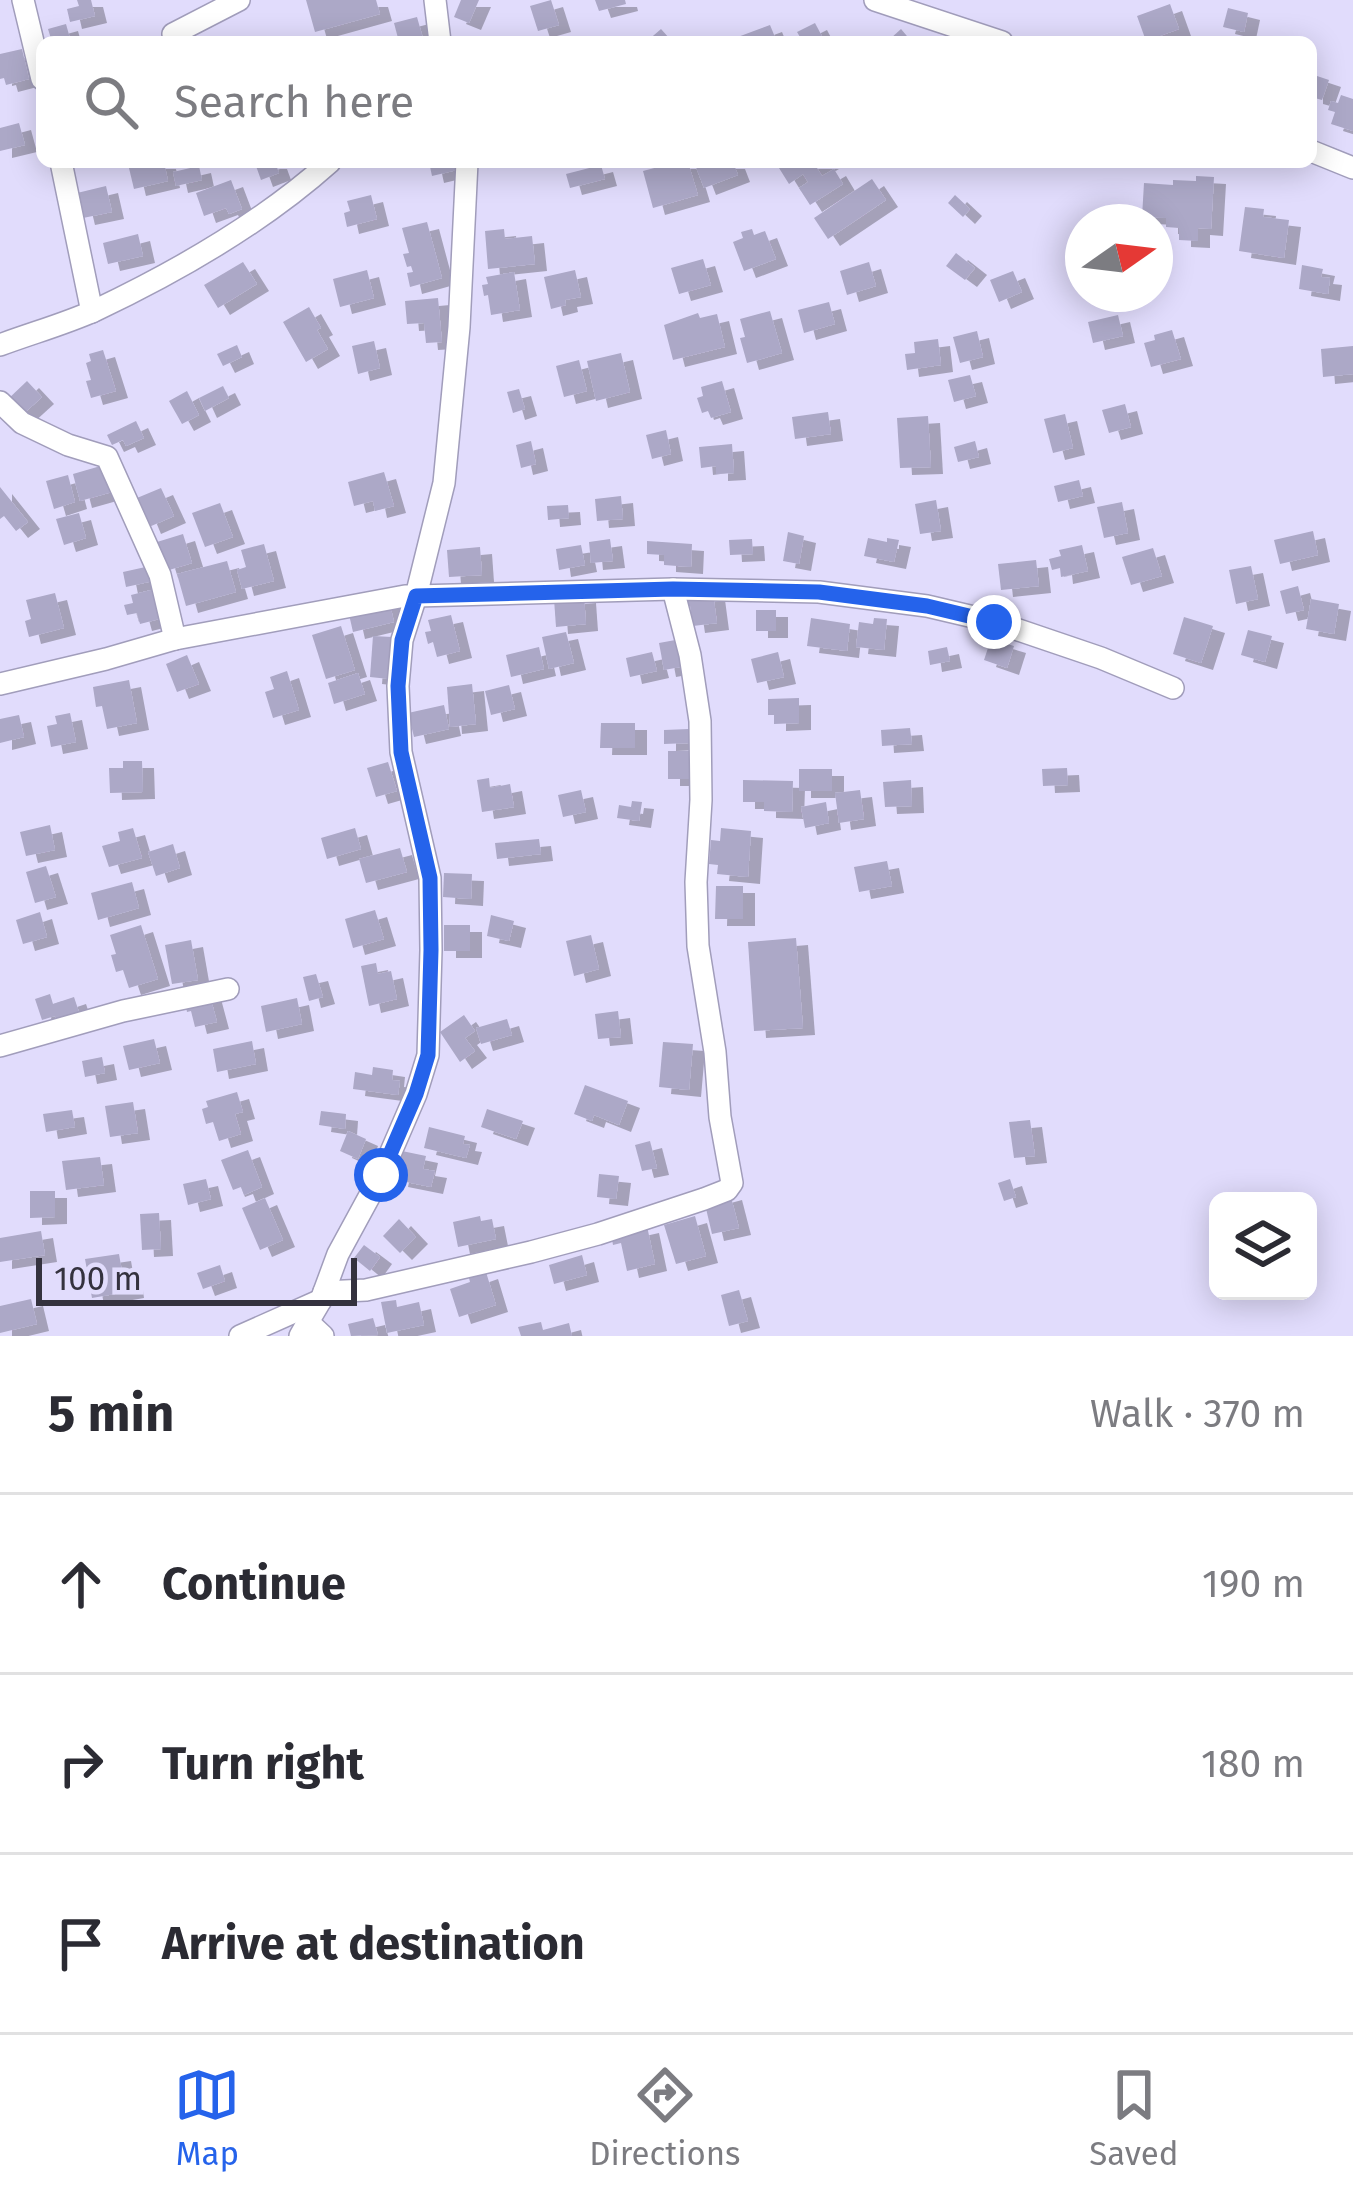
<!DOCTYPE html>
<meta charset="utf-8">
<style>
:root{--surface:#fff;--page:#f2f2f3;--text:#2b2b33;--muted:#7c7c81;--line:#e1e1e2;--accent:#2563eb}
body{margin:0;font-family:"Fira Sans",sans-serif;background:var(--page);color:var(--text)}
.controls{position:absolute;right:36px;bottom:36px;display:grid;overflow:hidden;border-radius:18px;box-shadow:0 6px 30px #0003}
.controls button{width:108px;height:108px;display:grid;place-items:center;padding:0;border:0;border-bottom:3px solid var(--line);background:var(--surface);color:var(--text);font:60px sans-serif}
.compass{position:absolute;left:1065px;top:204px;width:108px;height:108px;border-radius:50%;background:var(--surface);box-shadow:0 6px 30px #0003;rotate:76deg}
.scale{position:absolute;left:36px;bottom:30px;width:321px;box-sizing:border-box;padding-left:12px;border:6px solid #34323e;border-top:0;font-size:33px;line-height:42px;white-space:nowrap;color:#34323e;-webkit-text-stroke:9px #e1dcfc;paint-order:stroke}
.stop{position:absolute;width:36px;height:36px;margin:-27px;border:9px solid #2563eb;border-radius:50%;background:#fff}
.stop.end{background:#2563eb;border-color:#fff;box-shadow:0 3px 12px #0008}
.list{margin:0;padding:0;list-style:none}
h2{display:flex;justify-content:space-between;align-items:center;height:156px;margin:0;padding:0 48px;font-size:51px}
h2 small{font-size:39px;font-weight:400;color:var(--muted)}
.list li{display:grid;grid-template-columns:78px 1fr auto;gap:36px;align-items:center;box-sizing:border-box;height:180px;padding:0 48px;border-top:3px solid var(--line)}
.list b{display:block;font-size:45px;white-space:nowrap}
.list em{font-size:39px;font-style:normal;color:var(--muted)}
.icon{flex:none;width:66px;height:66px;fill:none;stroke:currentColor;stroke-width:2;stroke-linecap:round;stroke-linejoin:round}
.map{position:relative;flex:none;width:1353px;height:1336px;overflow:hidden}
.search{position:absolute;background:var(--surface);box-shadow:0 6px 30px #0003;left:36px;right:36px;top:36px;height:132px;display:flex;align-items:center;gap:30px;box-sizing:border-box;padding:0 42px;border-radius:18px;color:var(--muted);font-size:45px}
.sheet{height:696px;background:var(--surface)}
nav{display:flex;justify-content:space-around;align-items:center;box-sizing:border-box;height:168px;border-top:3px solid var(--line);background:var(--surface);font-size:33px;color:var(--muted)}
nav a{display:grid;justify-items:center;gap:6px}
nav .on{color:var(--accent)}
.map>svg:first-child{display:block}
</style>
<div class="map">
<svg width="1353" height="1336" viewBox="0 0 1353 1336">
<defs>
<filter id="shadow"><feDropShadow dx="12" dy="7" stdDeviation="0" flood-color="#0004"/></filter>
</defs>
<rect width="100%" height="100%" fill="#e1dcfc"/>
<g fill="#aca8c7" filter="url(#shadow)">
<polygon points="77,0 91,0 95,16 70,22 67,9 79,6"/>
<polygon points="306,0 376,0 380,14 315,32"/>
<polygon points="461,0 479,0 469,23 454,17"/>
<polygon points="551,0 559,25 538,31 530,6"/>
<polygon points="595,0 625,0 626,4 599,11"/>
<polygon points="1170,4 1179,29 1146,41 1137,16"/>
<polygon points="1228,8 1248,13 1244,32 1223,27"/>
<polygon points="417,17 424,42 399,42 394,23"/>
<polygon points="815,23 825,42 803,42 797,32"/>
<polygon points="66,24 71,42 52,42 48,29"/>
<polygon points="770,25 777,42 737,42 735,38"/>
<polygon points="661,29 670,39 667,42 646,42"/>
<polygon points="901,29 912,42 892,42 890,39"/>
<polygon points="22,49 29,79 6,85 4,78 0,79 0,54"/>
<polygon points="1311,74 1329,80 1322,100 1311,97"/>
<polygon points="1341,95 1353,99 1353,131 1331,124 1335,112 1328,110 1331,101 1338,103"/>
<polygon points="19,123 25,145 0,151 0,128"/>
<polygon points="137,162 164,162 168,181 134,189 128,164"/>
<polygon points="268,162 275,162 279,173 261,180 256,166"/>
<polygon points="429,162 454,162 457,170 432,176"/>
<polygon points="677,162 688,162 698,195 653,208 643,171"/>
<polygon points="694,162 733,162 738,175 704,188"/>
<polygon points="789,162 827,162 817,168 822,176 834,169 843,184 810,205 799,188 808,182 803,174 789,184 779,168"/>
<polygon points="601,165 605,179 570,188 566,174"/>
<polygon points="199,166 202,180 176,186 173,172"/>
<polygon points="1196,176 1214,177 1211,229 1198,228 1198,241 1179,240 1179,228 1166,227 1166,218 1142,217 1144,183 1173,185 1173,180 1196,181"/>
<polygon points="872,179 886,200 828,239 814,218"/>
<polygon points="231,180 242,209 229,214 226,208 204,216 196,193"/>
<polygon points="106,186 112,212 83,218 77,193"/>
<polygon points="371,195 377,219 347,227 344,213 350,211 347,201"/>
<polygon points="955,195 970,209 963,217 948,203"/>
<polygon points="1245,207 1264,209 1263,217 1289,220 1284,258 1239,251"/>
<polygon points="427,222 442,278 410,287 407,273 413,272 411,266 407,267 403,254 409,253 402,228"/>
<polygon points="504,229 505,239 532,236 535,264 488,269 485,231"/>
<polygon points="752,229 754,235 765,231 776,259 744,271 733,242 743,238 741,232"/>
<polygon points="138,234 143,256 108,264 103,243"/>
<polygon points="956,253 975,268 965,280 946,266"/>
<polygon points="703,259 711,285 679,294 671,268"/>
<polygon points="243,262 257,284 218,308 204,285"/>
<polygon points="869,262 876,286 847,295 840,271"/>
<polygon points="1302,265 1323,269 1321,277 1330,278 1328,294 1299,289"/>
<polygon points="367,270 374,298 340,307 333,279"/>
<polygon points="575,270 581,297 565,300 566,305 551,309 544,277"/>
<polygon points="1013,271 1022,292 999,302 990,280"/>
<polygon points="514,272 520,310 491,315 488,295 484,296 482,285 488,284 486,277"/>
<polygon points="438,298 442,342 426,343 424,323 407,324 405,301"/>
<polygon points="829,302 835,324 804,333 798,310"/>
<polygon points="309,307 321,328 317,330 328,349 306,362 283,322"/>
<polygon points="770,311 782,353 747,363 740,338 745,337 740,319"/>
<polygon points="698,313 700,318 717,314 725,347 673,360 664,325"/>
<polygon points="1118,315 1123,336 1093,343 1088,322"/>
<polygon points="1172,330 1181,359 1151,367 1144,343 1155,340 1154,335"/>
<polygon points="977,331 983,357 960,363 953,337"/>
<polygon points="938,339 941,365 907,370 905,354 915,353 914,342"/>
<polygon points="374,341 380,368 358,374 352,346"/>
<polygon points="237,345 242,357 223,366 217,354"/>
<polygon points="1353,346 1353,374 1323,377 1321,349"/>
<polygon points="103,350 116,391 91,398 86,381 91,380 86,363 91,361 89,354"/>
<polygon points="621,353 630,392 596,401 587,361"/>
<polygon points="579,360 587,391 564,397 556,366"/>
<polygon points="970,375 976,396 954,402 948,380"/>
<polygon points="27,381 42,397 20,417 6,401"/>
<polygon points="722,381 731,412 711,418 708,411 702,413 697,398 703,396 701,387"/>
<polygon points="223,386 229,398 205,411 199,398"/>
<polygon points="519,389 525,409 513,413 507,392"/>
<polygon points="187,391 199,415 182,424 169,401"/>
<polygon points="1125,404 1131,427 1109,433 1102,410"/>
<polygon points="828,412 831,434 795,439 792,417"/>
<polygon points="1065,414 1073,448 1053,453 1044,419"/>
<polygon points="928,416 931,467 900,468 897,418"/>
<polygon points="136,421 144,438 126,446 123,440 112,445 107,435"/>
<polygon points="666,430 671,454 652,459 646,435"/>
<polygon points="531,441 536,464 521,468 516,445"/>
<polygon points="975,441 979,457 958,462 954,447"/>
<polygon points="732,444 734,473 716,474 716,466 701,468 699,447"/>
<polygon points="104,465 112,492 80,501 73,474"/>
<polygon points="384,472 394,506 375,511 373,501 354,506 348,482"/>
<polygon points="68,475 75,502 54,509 46,481"/>
<polygon points="1079,480 1083,496 1058,502 1054,486"/>
<polygon points="0,487 28,522 16,531 4,516 0,519"/>
<polygon points="161,488 174,516 149,527 137,498"/>
<polygon points="621,496 623,519 597,521 595,499"/>
<polygon points="936,500 941,531 920,534 915,504"/>
<polygon points="1122,502 1128,533 1104,538 1097,507"/>
<polygon points="220,503 233,537 205,547 192,513"/>
<polygon points="568,505 569,518 548,520 547,506"/>
<polygon points="79,513 86,538 64,545 56,519"/>
<polygon points="1313,531 1318,555 1280,564 1274,540"/>
<polygon points="788,532 804,536 799,564 783,561"/>
<polygon points="183,534 192,563 166,571 157,542"/>
<polygon points="868,538 887,542 887,538 899,540 894,562 864,556"/>
<polygon points="610,539 613,561 591,563 589,542"/>
<polygon points="752,539 753,554 730,555 729,540"/>
<polygon points="647,541 692,544 691,567 664,565 664,555 647,554"/>
<polygon points="264,544 274,581 242,589 237,570 246,567 241,550"/>
<polygon points="581,545 585,565 559,570 556,549"/>
<polygon points="1082,545 1088,571 1061,577 1060,568 1052,570 1049,559 1061,556 1059,550"/>
<polygon points="480,547 482,575 449,577 447,550"/>
<polygon points="1153,548 1162,576 1131,585 1122,557"/>
<polygon points="1036,560 1039,586 1001,590 998,564"/>
<polygon points="227,561 236,592 186,606 177,574"/>
<polygon points="150,566 153,581 126,587 123,572"/>
<polygon points="1251,566 1258,599 1236,604 1229,570"/>
<polygon points="1298,586 1304,610 1286,614 1280,591"/>
<polygon points="159,588 167,617 140,624 137,613 127,615 124,605 133,603 131,595"/>
<polygon points="55,593 64,628 29,637 25,621 31,619 26,600"/>
<polygon points="713,593 717,623 693,626 690,606 684,607 683,598"/>
<polygon points="584,596 586,624 556,627 554,599"/>
<polygon points="1311,599 1339,604 1334,634 1306,629"/>
<polygon points="389,600 394,622 353,632 348,610"/>
<rect x="756" y="610" width="20" height="21"/>
<polygon points="451,615 460,651 437,657 433,642 428,644 425,632 431,631 428,620"/>
<polygon points="1184,617 1213,626 1201,663 1173,654"/>
<polygon points="811,618 850,624 847,651 807,646"/>
<polygon points="874,618 887,619 884,650 856,647 859,622 873,624"/>
<polygon points="341,626 355,670 326,679 312,635"/>
<polygon points="1248,630 1272,636 1265,662 1241,655"/>
<polygon points="566,632 574,663 549,669 542,637"/>
<polygon points="373,636 392,637 389,679 370,677"/>
<polygon points="681,639 686,666 664,670 659,643"/>
<polygon points="991,639 1014,646 1007,668 984,660"/>
<polygon points="539,647 544,669 511,677 506,655"/>
<polygon points="947,647 950,661 930,665 928,651"/>
<polygon points="652,652 657,671 630,677 626,658"/>
<polygon points="778,652 784,677 757,683 751,659"/>
<polygon points="187,655 199,684 177,692 166,664"/>
<polygon points="287,671 299,710 273,718 265,692 274,689 270,677"/>
<polygon points="358,673 365,694 334,704 328,683"/>
<polygon points="129,680 137,723 107,729 102,706 96,707 93,687"/>
<polygon points="472,684 476,724 450,727 447,687"/>
<polygon points="509,685 515,709 491,715 485,691"/>
<polygon points="799,698 799,723 774,724 774,715 768,715 768,699"/>
<polygon points="444,705 449,729 414,737 408,713"/>
<polygon points="70,713 76,742 51,747 47,726 57,724 55,716"/>
<polygon points="19,715 24,737 0,743 0,719"/>
<polygon points="601,723 635,723 635,748 600,748"/>
<polygon points="910,728 912,744 882,746 881,730"/>
<polygon points="689,729 689,743 664,744 664,730"/>
<rect x="668" y="751" width="25" height="28"/>
<polygon points="123,761 142,761 143,792 110,793 109,768 123,768"/>
<polygon points="388,762 397,791 376,797 367,768"/>
<polygon points="1067,768 1068,785 1043,786 1042,769"/>
<rect x="799" y="769" width="33" height="22"/>
<polygon points="489,778 490,788 510,784 514,807 482,812 477,780"/>
<polygon points="743,780 793,781 792,812 764,811 764,802 743,802"/>
<polygon points="911,780 912,806 885,807 883,782"/>
<polygon points="581,790 586,812 563,817 558,795"/>
<polygon points="860,790 864,819 839,823 835,793"/>
<polygon points="632,801 642,802 639,821 617,818 619,805 631,807"/>
<polygon points="826,802 829,823 805,828 801,807"/>
<polygon points="50,825 55,850 26,856 20,832"/>
<polygon points="133,828 142,858 109,867 102,846 120,841 118,832"/>
<polygon points="355,828 361,849 327,859 321,838"/>
<polygon points="721,828 751,831 748,877 717,874 718,865 709,864 711,840 720,841"/>
<polygon points="539,839 541,854 497,859 495,843"/>
<polygon points="173,844 180,868 156,876 148,852"/>
<polygon points="400,848 407,872 366,883 359,859"/>
<polygon points="887,861 892,886 859,892 854,867"/>
<polygon points="46,866 56,897 35,903 26,872"/>
<polygon points="444,873 472,874 471,899 443,897"/>
<polygon points="132,882 139,908 98,920 91,893"/>
<polygon points="716,886 743,886 743,919 715,919"/>
<polygon points="375,910 384,939 353,948 345,919"/>
<polygon points="40,912 47,937 23,944 16,920"/>
<polygon points="491,915 514,921 509,941 487,936"/>
<polygon points="141,925 158,979 129,988 123,970 116,972 111,955 116,954 110,935"/>
<rect x="444" y="925" width="26" height="26"/>
<polygon points="591,935 599,969 574,976 566,941"/>
<polygon points="796,938 803,1028 754,1031 748,942"/>
<polygon points="191,940 198,980 172,984 165,945"/>
<polygon points="376,963 378,974 391,971 397,999 369,1006 361,966"/>
<polygon points="316,974 323,997 309,1001 303,977"/>
<polygon points="209,992 217,1022 195,1027 191,1011 187,1012 184,998"/>
<polygon points="50,994 53,1004 74,997 79,1012 56,1020 55,1016 42,1020 35,999"/>
<polygon points="297,998 302,1024 266,1032 261,1006"/>
<polygon points="618,1011 621,1037 598,1039 595,1014"/>
<polygon points="464,1015 475,1031 465,1038 475,1051 460,1062 440,1032"/>
<polygon points="507,1019 512,1035 481,1044 476,1028"/>
<polygon points="154,1039 160,1063 129,1070 123,1046"/>
<polygon points="252,1041 256,1064 217,1072 213,1049"/>
<polygon points="663,1042 693,1044 689,1090 659,1087"/>
<polygon points="102,1057 105,1073 85,1077 82,1061"/>
<polygon points="373,1067 393,1070 392,1080 400,1081 398,1095 353,1089 355,1072 372,1075"/>
<polygon points="585,1085 628,1101 619,1125 594,1115 592,1121 574,1114"/>
<polygon points="237,1092 243,1112 235,1114 241,1134 219,1141 213,1122 206,1124 202,1109 208,1107 206,1101"/>
<polygon points="133,1102 138,1133 110,1137 105,1106"/>
<polygon points="487,1109 523,1121 516,1139 481,1127"/>
<polygon points="72,1110 75,1127 46,1132 43,1114"/>
<polygon points="321,1111 346,1114 345,1129 319,1125"/>
<polygon points="1030,1120 1035,1156 1014,1158 1009,1122"/>
<polygon points="429,1127 465,1136 463,1144 470,1145 466,1158 424,1148"/>
<polygon points="348,1131 366,1139 358,1159 340,1151"/>
<polygon points="650,1141 657,1168 642,1171 635,1145"/>
<polygon points="248,1150 262,1187 244,1195 241,1187 233,1190 221,1160"/>
<polygon points="402,1151 426,1156 423,1169 435,1171 431,1187 396,1180"/>
<polygon points="100,1157 104,1185 66,1190 62,1161"/>
<polygon points="599,1174 619,1176 616,1199 597,1197"/>
<polygon points="206,1179 211,1199 188,1205 183,1184"/>
<polygon points="1010,1179 1016,1197 1004,1201 998,1183"/>
<polygon points="30,1191 55,1191 55,1217 30,1218"/>
<polygon points="730,1193 739,1228 712,1234 704,1200"/>
<polygon points="265,1198 283,1240 260,1250 242,1208"/>
<polygon points="159,1213 161,1249 142,1250 140,1214"/>
<polygon points="480,1216 481,1221 492,1219 496,1239 458,1247 453,1222"/>
<polygon points="695,1216 706,1256 676,1264 664,1225"/>
<polygon points="399,1219 416,1237 400,1253 383,1236"/>
<polygon points="647,1226 655,1264 627,1271 621,1243 613,1245 611,1234"/>
<polygon points="41,1231 45,1255 0,1262 0,1238"/>
<polygon points="364,1245 380,1257 370,1271 354,1258"/>
<polygon points="119,1254 123,1277 130,1276 132,1291 92,1298 85,1259"/>
<polygon points="582,1255 587,1275 554,1284 549,1265"/>
<polygon points="220,1265 225,1281 203,1289 197,1273"/>
<polygon points="486,1272 496,1305 459,1317 450,1289 470,1282 469,1278"/>
<polygon points="739,1290 748,1321 729,1326 721,1295"/>
<polygon points="31,1299 37,1324 0,1333 0,1306"/>
<polygon points="396,1300 397,1307 419,1302 424,1325 387,1333 381,1302"/>
<polygon points="373,1318 378,1335 351,1336 348,1324"/>
<polygon points="541,1322 543,1330 569,1323 572,1336 521,1336 518,1327"/>
</g>
<g fill="none" stroke-linecap="round" stroke-linejoin="round">
<defs>
<g id="minor">
<polyline points="23,0 42,79"/>
<polyline points="435,0 440,42"/>
<polyline points="875,0 1002,42"/>
<polyline points="173,34 239,0"/>
<polyline points="1311,151 1353,168"/>
<polyline points="61,162 92,312"/>
<polyline points="467,162 459,327 444,483 416,596 673,589 819,592 927,606 995,622 1101,658 1173,688"/>
<path d="M0,345C32,333 65,324 96,310C178,271 262,223 330,162"/>
<polyline points="0,402 22,423 68,445 107,457 160,575 175,639"/>
<polyline points="0,684 106,659 175,639 405,596 416,596 402,640 398,686 401,752 430,878 431,950 428,1055 416,1094 381,1175 338,1254 321,1300 308,1322"/>
<polyline points="0,1046 123,1011 228,989"/>
<polyline points="324,1292 366,1290 531,1252 598,1234 704,1199 727,1190 732,1183 720,1117 715,1052 698,946 696,882 701,800 700,721 690,655 673,589"/>
<polyline points="240,1336 321,1300"/>
<polyline points="300,1336 308,1322 323,1336"/>
</g>
</defs>
<use href="#minor" stroke="#a19dbb" stroke-width="24"/>
<use href="#minor" stroke="#fff" stroke-width="21"/>
</g>
<g fill="none" stroke-linecap="round" stroke-linejoin="round">
<polyline stroke="#2563eb" stroke-width="15" points="381,1175 416,1094 428,1055 431,950 430,878 401,752 398,686 402,640 416,596 673,589 819,592 927,606 994,622"/>
</g>
</svg>
<div class="controls">
<button><svg class="icon" aria-label="layers" viewBox="0 0 24 24"><path d="M12 4l9 5-9 5-9-5zM3 14l9 5 9-5"/></svg></button>
</div>
<svg class="compass" viewBox="-18 -18 36 36"><path d="M0-13l5 13h-10z" fill="#e53935"/><path d="M0 13l5-13h-10z" fill="#7c7c81"/></svg>
<div class="scale">100 m</div>
<div class="stop" style="left:381px;top:1175px"></div>
<div class="stop end" style="left:994px;top:622px"></div>
<div class="search"><svg class="icon" aria-label="search" viewBox="0 0 24 24"><circle cx="10" cy="10" r="6"/><path d="M15 15l6 6"/></svg>Search here</div>
</div>
<section class="sheet">
<h2>5 min<small>Walk · 370 m</small></h2>
<ul class="list">
<li><svg class="icon" aria-label="ahead" viewBox="0 0 24 24"><path d="M12 20V5M6 11l6-6 6 6"/></svg><div><b>Continue</b></div><em>190 m</em></li>
<li><svg class="icon" aria-label="right" viewBox="0 0 24 24"><path d="M7 20v-9h11M14 6l5 5-5 5"/></svg><div><b>Turn right</b></div><em>180 m</em></li>
<li><svg class="icon" aria-label="arrive" viewBox="0 0 24 24"><path d="M6 21V4h12l-3 4 3 4H6"/></svg><div><b>Arrive at destination</b></div></li>
</ul>
</section>
<nav>
<a class="on"><svg class="icon" aria-label="map" viewBox="0 0 24 24"><path d="M3 6l6-2 6 2 6-2v14l-6 2-6-2-6 2zM9 4v14M15 6v14"/></svg>Map</a>
<a><svg class="icon" aria-label="directions" viewBox="0 0 24 24"><path d="M12 3l9 9-9 9-9-9zM9 14v-3h6M13 9l2 2-2 2"/></svg>Directions</a>
<a><svg class="icon" aria-label="saved" viewBox="0 0 24 24"><path d="M7 4h10v16l-5-4-5 4z"/></svg>Saved</a>
</nav>
